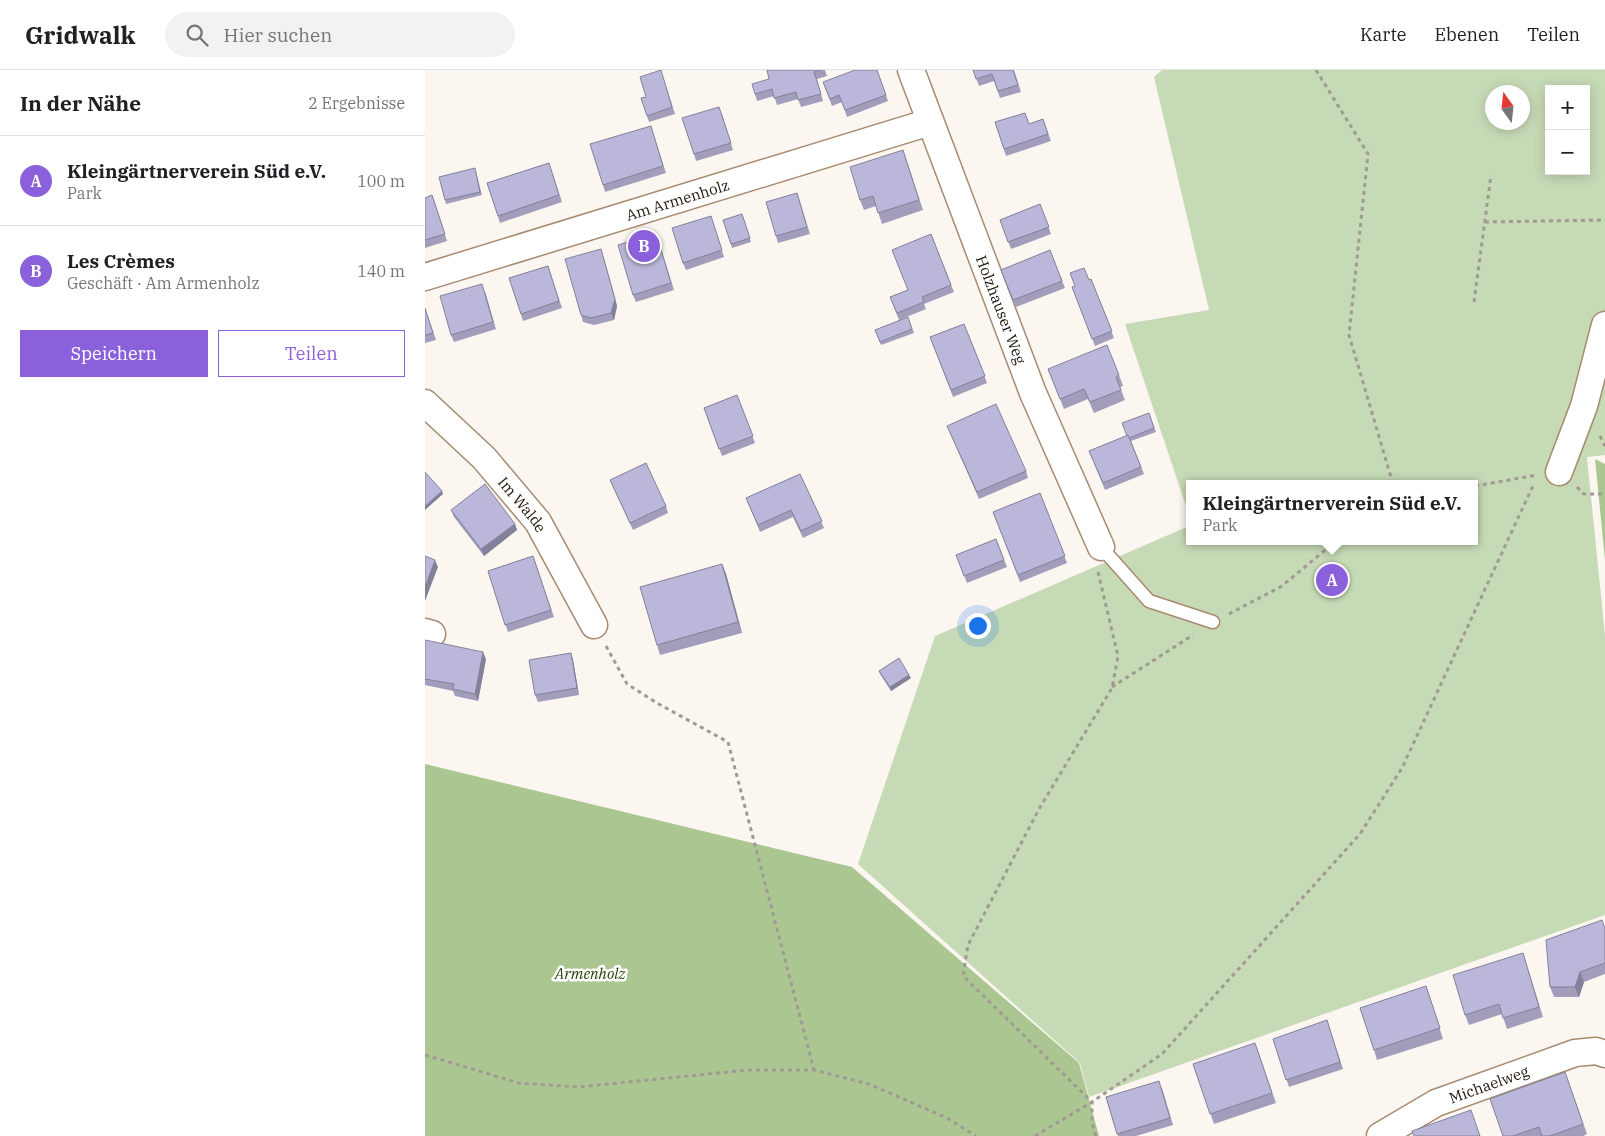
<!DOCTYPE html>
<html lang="de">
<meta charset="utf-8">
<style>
:root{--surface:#fff;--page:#f2f2f2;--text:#202124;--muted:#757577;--line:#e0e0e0;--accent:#8a61db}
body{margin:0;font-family:"IBM Plex Serif",serif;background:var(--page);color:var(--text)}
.controls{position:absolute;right:15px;top:15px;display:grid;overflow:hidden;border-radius:0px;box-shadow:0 2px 12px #0003}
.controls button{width:45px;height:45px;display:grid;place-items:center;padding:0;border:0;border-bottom:1px solid var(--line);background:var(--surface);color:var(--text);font:25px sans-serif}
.compass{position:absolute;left:1060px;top:15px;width:45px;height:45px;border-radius:50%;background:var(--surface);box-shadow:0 2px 12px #0003;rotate:345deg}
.you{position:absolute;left:552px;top:555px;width:18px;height:18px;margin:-12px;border:4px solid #fff;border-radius:50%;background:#1a73e8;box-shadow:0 0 0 8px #1a73e833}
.badge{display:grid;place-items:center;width:32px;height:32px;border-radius:50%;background:var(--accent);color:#fff;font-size:16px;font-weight:700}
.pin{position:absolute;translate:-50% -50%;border:2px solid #fff;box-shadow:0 1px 5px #0006}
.popup{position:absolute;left:761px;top:410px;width:292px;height:65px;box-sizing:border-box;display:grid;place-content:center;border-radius:0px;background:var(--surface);filter:drop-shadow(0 1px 4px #0005);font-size:16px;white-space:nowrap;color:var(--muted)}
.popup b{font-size:19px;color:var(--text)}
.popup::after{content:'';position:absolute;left:50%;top:100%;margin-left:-10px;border:10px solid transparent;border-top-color:var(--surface)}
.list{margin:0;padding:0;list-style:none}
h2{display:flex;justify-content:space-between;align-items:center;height:65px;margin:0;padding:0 20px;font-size:21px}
h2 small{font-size:16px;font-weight:400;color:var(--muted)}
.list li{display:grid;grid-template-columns:32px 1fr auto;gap:15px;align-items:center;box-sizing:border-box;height:90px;padding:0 20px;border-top:1px solid var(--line)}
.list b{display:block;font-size:19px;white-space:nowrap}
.list p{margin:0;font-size:16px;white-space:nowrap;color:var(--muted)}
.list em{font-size:16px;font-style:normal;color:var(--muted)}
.actions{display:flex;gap:10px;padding:15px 20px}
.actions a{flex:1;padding:11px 0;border:1px solid var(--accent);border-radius:0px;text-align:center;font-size:18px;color:var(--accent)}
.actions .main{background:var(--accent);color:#fff}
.icon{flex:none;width:28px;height:28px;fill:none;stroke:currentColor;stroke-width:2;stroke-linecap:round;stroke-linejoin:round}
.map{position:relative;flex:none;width:1180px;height:1066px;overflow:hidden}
header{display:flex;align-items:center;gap:30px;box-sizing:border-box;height:70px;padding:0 25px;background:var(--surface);border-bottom:1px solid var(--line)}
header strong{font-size:24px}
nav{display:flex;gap:28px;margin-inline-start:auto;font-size:18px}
.search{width:350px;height:45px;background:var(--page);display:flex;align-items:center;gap:12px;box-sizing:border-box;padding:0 18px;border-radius:28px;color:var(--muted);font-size:19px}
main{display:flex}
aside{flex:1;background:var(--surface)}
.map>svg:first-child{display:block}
</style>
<header>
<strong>Gridwalk</strong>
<div class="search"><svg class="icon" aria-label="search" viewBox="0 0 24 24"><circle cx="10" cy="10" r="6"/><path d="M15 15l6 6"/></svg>Hier suchen</div>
<nav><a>Karte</a><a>Ebenen</a><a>Teilen</a></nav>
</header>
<main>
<aside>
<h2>In der Nähe<small>2 Ergebnisse</small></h2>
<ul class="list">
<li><span class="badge">A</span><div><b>Kleingärtnerverein Süd e.V.</b><p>Park</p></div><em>100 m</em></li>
<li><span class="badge">B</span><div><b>Les Crèmes</b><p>Geschäft · Am Armenholz</p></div><em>140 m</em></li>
</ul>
<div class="actions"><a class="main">Speichern</a><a>Teilen</a></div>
</aside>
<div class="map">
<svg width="1180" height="1066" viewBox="0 0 1180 1066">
<rect width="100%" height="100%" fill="#fcf6f1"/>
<path fill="#c7dab6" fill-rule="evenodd" d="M737,0H1180V385L1162,387L1180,566V845L664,1027L655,993L433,794L510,566L764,456V471H1050V414H764V445L700,254L784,240L729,7ZM1124,19H1161V101H1124ZM1068,22H1098V52H1068Z"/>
<g fill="#abc691">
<polygon points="1170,389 1180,394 1180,490"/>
<polygon points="0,694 427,797 654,993 674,1066 0,1066"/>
</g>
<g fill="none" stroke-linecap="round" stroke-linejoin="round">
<defs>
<polyline id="service" points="676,477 724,531 788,552"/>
<g id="minor">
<path id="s1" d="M486,0L608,323L676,477"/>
<path id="s2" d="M0,207L505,52"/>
<path id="s3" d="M0,333L59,388L113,452L169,555"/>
<polyline points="1134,402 1159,336 1180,255"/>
<polyline points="0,562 7,564"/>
<path id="s4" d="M955,1066L1011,1033L1150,983L1171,981L1180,984"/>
</g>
</defs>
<use href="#service" stroke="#a68b70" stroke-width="15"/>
<use href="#minor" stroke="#a68b70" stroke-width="29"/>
<g stroke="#a19a93" stroke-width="3" stroke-dasharray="4 4" stroke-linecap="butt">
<polyline points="891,0 943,84 924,265 968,414"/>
<polyline points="1060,152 1180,150"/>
<polyline points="1049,232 1066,105"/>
<polyline points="1175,366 1180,376"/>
<polyline points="1050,416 1112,405"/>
<polyline points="1152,417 1159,424 1180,424"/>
<polyline points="804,544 857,516 911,471"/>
<polyline points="181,576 202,614 232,633 303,672 389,1000"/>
<polyline points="687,617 768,565"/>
<polyline points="0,985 94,1013 153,1017 323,1000 389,1000 444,1014 522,1048 551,1066"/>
<polyline points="610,1066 667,1032 737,984 935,764 977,698 1107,418 1112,415"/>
<polyline points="671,1066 667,1053 667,1032 538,906 543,875 614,739 687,618 693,586 673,502"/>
</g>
<use href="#service" stroke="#fff" stroke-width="12"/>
<use href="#minor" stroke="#fff" stroke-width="26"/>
</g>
<g fill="#a19dbb">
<polygon points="342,0 400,0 402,6 392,9 398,31 376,37 373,29 352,35 349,26 332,31 330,24 344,9"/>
<polygon points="452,0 463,31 422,47 417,32 407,36 398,12"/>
<polygon points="548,0 589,0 596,22 575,28 569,11 554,16"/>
<polygon points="238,7 250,44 224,52 222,46 221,27"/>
<polygon points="297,44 308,80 271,91 269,84"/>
<polygon points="618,49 626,71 581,86 570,52 604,54"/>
<polygon points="228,63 241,103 180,122 178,115"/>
<polygon points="478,80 498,140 457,154 451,136 439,140 435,130"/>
<polygon points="124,93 137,132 75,153 62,113"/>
<polygon points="51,102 57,125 21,134 20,130"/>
<polygon points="372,123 385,164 353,173 351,166"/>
<polygon points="7,125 22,171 0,178 0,128"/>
<polygon points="615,134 626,164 586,179 575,150"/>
<polygon points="317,144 326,172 307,178 298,150"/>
<polygon points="288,153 299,187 261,200 258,193"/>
<polygon points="231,163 249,220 211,232 208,225"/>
<polygon points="506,164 529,222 499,234 501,239 474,250 465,227 483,220"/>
<polygon points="625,180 640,218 591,237 576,200"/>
<polygon points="178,186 192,236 189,250 169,255 158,252 156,245"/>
<polygon points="123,196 137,238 98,251 84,208"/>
<polygon points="666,209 689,268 670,276 647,217"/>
<polygon points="60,221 71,259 29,272 26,265"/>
<polygon points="0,238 11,270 0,273"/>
<polygon points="483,247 489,263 456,275 450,260"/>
<polygon points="539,254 562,313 528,327 505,267"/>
<polygon points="623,299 694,305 698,316 695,317 700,330 669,343 663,329 639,339"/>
<polygon points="312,325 330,373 297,386 279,338"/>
<polygon points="724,343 731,362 706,371 719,404 680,420 664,381 702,366"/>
<polygon points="522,356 601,401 603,408 554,429"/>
<polygon points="375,404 399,458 378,468 368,447 335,462 321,428"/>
<polygon points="185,410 241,436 243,443 208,460"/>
<polygon points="615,423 642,493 595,512 568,442"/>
<polygon points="26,440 90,454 92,460 59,486 29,447"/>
<polygon points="571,469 582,497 542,513 531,485"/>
<polygon points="108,486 129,547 83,562 63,501"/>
<polygon points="297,494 301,504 317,563 235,585 232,575"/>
<polygon points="0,570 61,589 53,631 30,626 28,621 0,615"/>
<polygon points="146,583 148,590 154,625 113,632 110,625"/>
<polygon points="454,601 486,608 466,621 455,604"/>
<polygon points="1180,859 1180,904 1159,912 1154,927 1129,927 1125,917"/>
<polygon points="1098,883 1118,947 1082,959 1077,944 1044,955 1040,945"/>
<polygon points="1001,916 1018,969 952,990 949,980"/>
<polygon points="902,950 918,999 864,1017 848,969"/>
<polygon points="830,973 851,1033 789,1054 768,994"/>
<polygon points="1140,1002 1162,1064 1158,1066 1078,1066"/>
<polygon points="737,1018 748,1055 711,1066 693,1066 681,1027"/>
</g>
<g fill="#838099">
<polygon points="176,179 192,236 189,250 186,243"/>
<polygon points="17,421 18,424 0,440 0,436"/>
<polygon points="90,454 92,460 59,486 56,479"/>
<polygon points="10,490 13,497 0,531 0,517"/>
<polygon points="297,494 301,504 317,563 313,552"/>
<polygon points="58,582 61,589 53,631 50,624"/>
<polygon points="146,583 148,590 154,625 152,618"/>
<polygon points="484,605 486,608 466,621 465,617"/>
<polygon points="1155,902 1159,912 1154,927 1150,917"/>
</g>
<g fill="#bbb7da" stroke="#838099">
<polygon points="236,0 247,37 222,46 216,28 221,27 215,7"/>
<polygon points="342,0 396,0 389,2 396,24 373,30 371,22 349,28 347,19 330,24 327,14 344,9"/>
<polygon points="430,0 452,0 461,25 420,40 414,25 405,29 398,12"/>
<polygon points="548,0 588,0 593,15 573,21 567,4 551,9"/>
<polygon points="294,37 306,73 269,84 257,48"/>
<polygon points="600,43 604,54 618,49 623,64 579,79 570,52"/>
<polygon points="226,56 238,96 178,115 165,74"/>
<polygon points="478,80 494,130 453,143 448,126 435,130 425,97"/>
<polygon points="124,93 134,125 73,146 62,113"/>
<polygon points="50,98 55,122 20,130 14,107"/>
<polygon points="372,123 382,157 351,166 341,132"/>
<polygon points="7,125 20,164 0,170 0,128"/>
<polygon points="615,134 624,157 583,172 575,150"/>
<polygon points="317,144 325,168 306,174 298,150"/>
<polygon points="286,146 297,180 258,193 247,158"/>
<polygon points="231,163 246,213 208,225 193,175"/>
<polygon points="506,164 526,215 497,227 499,232 472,243 465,227 483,220 467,180"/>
<polygon points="176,179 190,229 186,243 166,248 156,245 140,189"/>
<polygon points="625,180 637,211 588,230 576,200"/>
<polygon points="123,196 134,231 96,244 84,208"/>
<polygon points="659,198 664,210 666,209 687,261 667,269 647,217 650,216 645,203"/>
<polygon points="57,214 68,252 26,265 15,226"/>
<polygon points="0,238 8,263 0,265"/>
<polygon points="483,247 487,259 455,272 450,260"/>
<polygon points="539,254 560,306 526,320 505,267"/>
<polygon points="682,275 694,305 691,307 696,320 665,332 659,319 635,329 623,299"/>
<polygon points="312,325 328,366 294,379 279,338"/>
<polygon points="571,334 601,401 552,422 522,356"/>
<polygon points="724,343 729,358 704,368 703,365 702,366 697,353"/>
<polygon points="703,365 716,397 678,413 664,381"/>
<polygon points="221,393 241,436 205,453 185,410"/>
<polygon points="0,402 17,421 0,436"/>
<polygon points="375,404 397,451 376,461 366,440 333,455 321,428"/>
<polygon points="60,414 90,454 56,479 26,440"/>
<polygon points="615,423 640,486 593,505 568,442"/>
<polygon points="571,469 579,490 539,506 531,485"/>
<polygon points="0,486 10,490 0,517"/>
<polygon points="108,486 126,540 80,555 63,501"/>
<polygon points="297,494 313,552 232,575 215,517"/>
<polygon points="0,570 58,582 50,624 28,619 29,614 0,609"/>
<polygon points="146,583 152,618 110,625 104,590"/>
<polygon points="474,588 484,605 465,617 454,601"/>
<polygon points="1177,850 1180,859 1180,893 1155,902 1150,917 1125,917 1121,870"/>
<polygon points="1098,883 1114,937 1078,948 1074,934 1040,945 1028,905"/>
<polygon points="1001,916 1015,958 949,980 935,938"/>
<polygon points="902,950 915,992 861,1010 848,969"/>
<polygon points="830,973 847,1023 785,1044 768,994"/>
<polygon points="1140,1002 1158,1054 1125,1066 1117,1066 1114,1057 1088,1066 1078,1066 1065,1029"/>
<polygon points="734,1011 745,1048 692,1064 681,1027"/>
<polygon points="1046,1040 1055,1066 989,1066 987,1061"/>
</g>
<g text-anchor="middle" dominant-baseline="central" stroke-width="5" stroke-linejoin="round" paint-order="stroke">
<g font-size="15" fill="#1f150b" stroke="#fff">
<text stroke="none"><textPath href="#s2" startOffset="264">Am Armenholz</textPath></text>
<text stroke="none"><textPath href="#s1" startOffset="256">Holzhauser Weg</textPath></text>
<text stroke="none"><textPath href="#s3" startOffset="141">Im Walde</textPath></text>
<text stroke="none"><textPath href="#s4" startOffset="121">Michaelweg</textPath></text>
</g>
<g font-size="15" font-style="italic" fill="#2a4209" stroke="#fff">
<text x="165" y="903">Armenholz</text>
</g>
</g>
</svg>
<div class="controls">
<button>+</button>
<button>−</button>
</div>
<svg class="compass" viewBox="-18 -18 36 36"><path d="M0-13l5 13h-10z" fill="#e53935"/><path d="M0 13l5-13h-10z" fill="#757577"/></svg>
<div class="you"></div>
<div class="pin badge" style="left:907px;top:510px">A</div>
<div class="popup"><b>Kleingärtnerverein Süd e.V.</b>Park</div>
<div class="pin badge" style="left:219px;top:176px">B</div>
</div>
</main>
